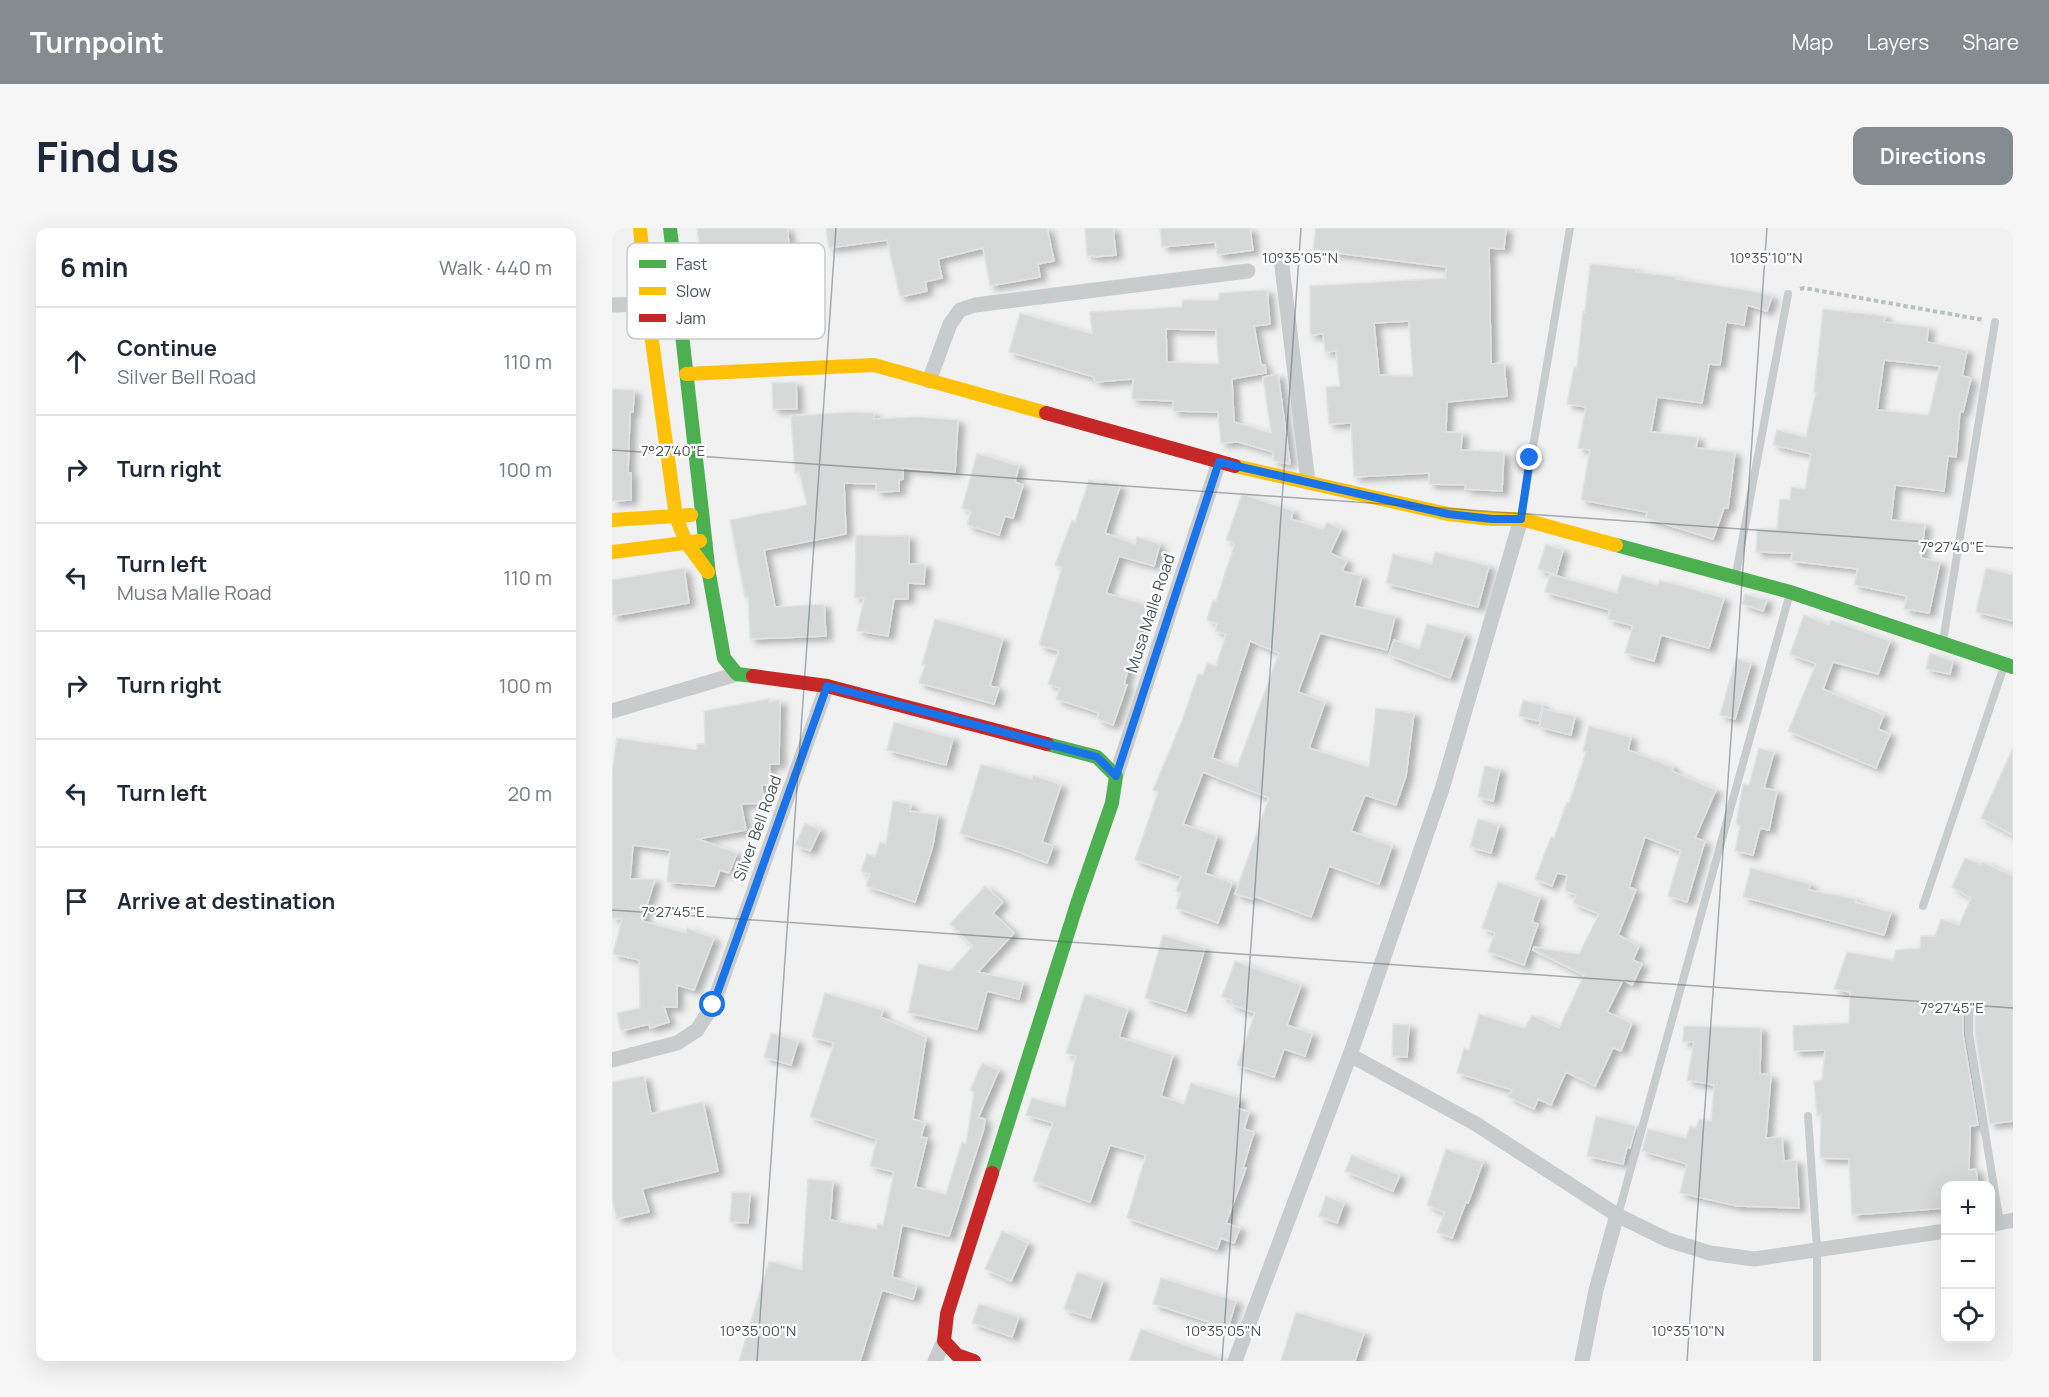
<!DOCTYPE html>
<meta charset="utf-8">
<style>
:root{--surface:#fff;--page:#f6f6f7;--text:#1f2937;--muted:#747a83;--line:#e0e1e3;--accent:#848c90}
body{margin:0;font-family:Manrope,sans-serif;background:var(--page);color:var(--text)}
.controls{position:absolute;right:18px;bottom:18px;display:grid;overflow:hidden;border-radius:12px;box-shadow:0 6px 24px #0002}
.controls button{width:54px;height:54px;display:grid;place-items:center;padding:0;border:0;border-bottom:2px solid var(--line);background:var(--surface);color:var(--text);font:30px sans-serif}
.stop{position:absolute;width:18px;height:18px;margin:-14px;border:4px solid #1a73e8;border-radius:50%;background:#fff}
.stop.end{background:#1a73e8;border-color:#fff;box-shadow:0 2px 6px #0008}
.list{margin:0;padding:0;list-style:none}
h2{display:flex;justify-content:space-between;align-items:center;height:78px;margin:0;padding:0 24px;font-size:26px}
h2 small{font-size:20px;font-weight:400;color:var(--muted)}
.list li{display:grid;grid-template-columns:39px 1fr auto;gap:18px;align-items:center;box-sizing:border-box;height:108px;padding:0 24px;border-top:2px solid var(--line)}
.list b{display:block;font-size:22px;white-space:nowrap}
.list p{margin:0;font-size:20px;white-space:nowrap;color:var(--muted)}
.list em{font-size:20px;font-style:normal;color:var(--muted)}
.icon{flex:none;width:33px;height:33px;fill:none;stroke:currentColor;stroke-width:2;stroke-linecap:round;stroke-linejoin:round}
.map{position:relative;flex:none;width:1401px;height:1133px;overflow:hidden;border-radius:12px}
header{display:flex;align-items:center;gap:36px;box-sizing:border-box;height:84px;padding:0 30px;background:var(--accent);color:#fff}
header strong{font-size:28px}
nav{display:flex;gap:33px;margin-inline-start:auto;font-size:21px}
.intro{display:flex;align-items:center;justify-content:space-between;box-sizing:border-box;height:144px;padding:0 36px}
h1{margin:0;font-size:42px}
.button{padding:15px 27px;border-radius:12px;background:var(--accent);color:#fff;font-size:21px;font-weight:700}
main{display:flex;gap:36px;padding:0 36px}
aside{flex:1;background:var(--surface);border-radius:12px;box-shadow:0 6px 24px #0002}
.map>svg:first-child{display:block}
</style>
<header>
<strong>Turnpoint</strong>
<nav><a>Map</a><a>Layers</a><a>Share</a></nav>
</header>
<div class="intro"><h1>Find us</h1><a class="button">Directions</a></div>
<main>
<aside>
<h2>6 min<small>Walk · 440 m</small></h2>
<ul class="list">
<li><svg class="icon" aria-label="ahead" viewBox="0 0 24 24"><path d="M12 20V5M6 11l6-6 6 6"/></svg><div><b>Continue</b><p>Silver Bell Road</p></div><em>110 m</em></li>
<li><svg class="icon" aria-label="right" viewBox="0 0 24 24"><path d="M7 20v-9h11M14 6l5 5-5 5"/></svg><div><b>Turn right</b></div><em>100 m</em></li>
<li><svg class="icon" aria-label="left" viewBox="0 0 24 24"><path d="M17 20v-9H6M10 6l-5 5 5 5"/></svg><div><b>Turn left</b><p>Musa Malle Road</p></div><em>110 m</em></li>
<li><svg class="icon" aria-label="right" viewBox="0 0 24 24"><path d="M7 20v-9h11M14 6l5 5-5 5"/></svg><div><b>Turn right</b></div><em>100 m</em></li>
<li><svg class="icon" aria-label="left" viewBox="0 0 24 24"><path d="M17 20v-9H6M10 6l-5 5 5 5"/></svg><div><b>Turn left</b></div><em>20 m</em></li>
<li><svg class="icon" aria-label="arrive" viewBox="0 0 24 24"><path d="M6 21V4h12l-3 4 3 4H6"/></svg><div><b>Arrive at destination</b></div></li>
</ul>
</aside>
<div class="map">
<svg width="1401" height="1133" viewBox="0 0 1401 1133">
<defs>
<filter id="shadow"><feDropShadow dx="6" dy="4" stdDeviation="3" flood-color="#0004"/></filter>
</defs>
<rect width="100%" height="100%" fill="#f1f1f1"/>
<g fill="#d7d9d9" stroke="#e2e3e4" stroke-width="1.5" fill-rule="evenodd" filter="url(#shadow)">
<polygon points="85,0 175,0 177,16 174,17 179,92 133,95 133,98 103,98 100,26 88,27"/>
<polygon points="214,0 435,0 442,33 426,36 428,49 378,58 371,20 326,31 330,50 313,54 315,63 288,69 275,12 217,20"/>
<polygon points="473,0 501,0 504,27 482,29 482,27 475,28"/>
<polygon points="548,0 638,0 641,22 605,27 603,14 550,19"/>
<path d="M704,0H894L892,21L877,20L879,136L892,135L895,168L835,174L834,204L850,205L849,222L892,224L890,263L853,261L854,257L817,256V245L742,249L739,195L717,196L714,159L728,158L724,123L713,124L711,106L698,107V58L834,50V39L701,22ZM797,93L801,148L767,147L762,95Z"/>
<polygon points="978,36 1024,41 1024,44 1065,49 1064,51 1146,64 1160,68 1155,83 1135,77 1132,97 1114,94 1108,137 1097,136 1090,175 1045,169 1039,204 1086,209 1084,220 1123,224 1116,280 1112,280 1101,311 1034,290 1035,284 969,272 978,222 966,220 974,179 955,176 962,139 965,140 971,83 973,84"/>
<path d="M655,62L658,96L642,98L649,137H653L654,145L620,151L622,194L659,205L651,149L666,146L678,236L662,233L661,224L623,213L624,214L609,215L606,184L561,183V173L520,171L521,151L483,154L482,149L397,124L408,85L480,106L478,84L570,79L571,72H607V65ZM554,101L604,102L607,136L555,134Z"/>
<path d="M1211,81L1273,88L1272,94L1316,99L1315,114L1355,122L1350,148L1359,150L1351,184L1348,183L1344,229L1336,228L1332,263L1283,257L1279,292L1313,296L1309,330L1328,334L1317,385L1292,381L1295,368L1242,357L1246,341L1179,333L1180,325L1144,324L1145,301H1165L1168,271L1178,272L1179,259L1193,261L1199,226L1161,217L1165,202L1194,209L1204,164H1202ZM1272,132L1328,138L1317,187L1265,182Z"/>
<polygon points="184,154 185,181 161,181 160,155"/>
<polygon points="0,161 22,162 21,184 18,184 16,245 19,245 19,272 0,273"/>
<polygon points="241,184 262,185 262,191 306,189 346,192 343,244 291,240 291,251 287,252 287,263 264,264 264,256 232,255 234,306 152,322 163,379 212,376 214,408 138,411 136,369 133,369 118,292 195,277 187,244 183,245 179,188"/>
<polygon points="365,225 407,238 403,254 411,257 401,290 393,288 387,307 355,297 359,283 350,280"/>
<polygon points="477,252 490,256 491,253 508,258 493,305 523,316 525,309 548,316 542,338 507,328 494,365 535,377 512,456 515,457 501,497 485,491 487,485 444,471 448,460 436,456 447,423 427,417 450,339 443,337 460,292 463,294"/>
<path d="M630,266L681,283L679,291L711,301L715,294L729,301L718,325L735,333L730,343L750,348L742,378L783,388L775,422L708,405L686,464L713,474L697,520L757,539L764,480L802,485L794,548L784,577L753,567L739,603L780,618L767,656L717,638L699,689L642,668L641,671L623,666L657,570L591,544L571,596L605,608L593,645L620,655L606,695L564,680L569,665L564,663L569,648L523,632L546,564L541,562L570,493L586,446L591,447L595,435L604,438L614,406L603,403L605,396L595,392L601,372L604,373L623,315L614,312ZM638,413L667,425L625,539L600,530Z"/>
<polygon points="244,307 297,308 297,336 313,336 312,356 296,355 296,371 282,371 276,408 245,403 252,370 243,370"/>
<polygon points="934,316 951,322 944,347 926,341"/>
<polygon points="823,324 877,338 866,379 774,355 781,326 820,336"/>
<polygon points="72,340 77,375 0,388 0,352"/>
<polygon points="1374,340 1401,347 1401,393 1364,384"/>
<polygon points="938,346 1005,365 1010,347 1046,357 1048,352 1112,370 1097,420 1049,407 1042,433 1013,425 1021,398 996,391 998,382 933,364"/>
<polygon points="1133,366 1155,372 1151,383 1130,376"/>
<polygon points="1192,387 1217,397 1219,392 1278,413 1266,446 1221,434 1211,461 1272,487 1266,501 1278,506 1264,540 1176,503 1204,436 1178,426"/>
<polygon points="323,391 391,410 378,458 387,460 382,476 307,455 313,437 310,437"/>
<polygon points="815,396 853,406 838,450 777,427 782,412 807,421"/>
<polygon points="1318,425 1341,433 1338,446 1314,441"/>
<polygon points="1124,430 1139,435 1123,491 1108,487"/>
<polygon points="157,471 157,474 168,472 167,536 158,536 157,557 150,557 151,575 129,576 134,602 86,611 125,625 117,645 108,642 102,658 55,654 58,622 21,617 18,651 43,651 30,693 74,705 75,700 102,710 82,762 65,757 65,779 52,779 57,794 38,800 37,796 9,803 5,785 28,780 27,732 1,726 10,691 0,690 0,544 5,510 85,522 85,516 93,516 92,483"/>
<polygon points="911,472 931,477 926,493 907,488"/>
<polygon points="931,481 963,488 959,507 927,499"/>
<polygon points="282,494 341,510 334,537 275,522"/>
<polygon points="977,498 1019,509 1016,522 1061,539 1060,543 1104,562 1083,610 1093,613 1075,674 1056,668 1069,623 1033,609 1017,659 1024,662 1006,707 1027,718 1021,732 1030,736 1020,757 1011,752 995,784 1020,795 1009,823 1001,820 983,858 954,844 939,877 926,871 922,881 896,869 900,862 845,845 852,820 857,822 867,786 913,800 920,787 947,800 972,747 921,722 922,719 967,726 987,686 961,675 964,667 953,663 955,647 945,645 940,658 923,651 939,609 942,610 955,574 957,575 974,524 971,523"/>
<polygon points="1147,520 1162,524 1152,560 1165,563 1157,602 1148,600 1141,627 1123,623 1128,598 1124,595 1131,556 1137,557"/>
<polygon points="1401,520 1401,607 1369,590"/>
<polygon points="369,536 420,551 421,547 449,557 430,614 441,618 435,635 396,620 348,606"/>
<polygon points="873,538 888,541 881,573 866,569"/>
<polygon points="281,573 299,576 298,583 326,587 321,617 303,674 254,658 258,646 249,643 255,626 263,629 268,614 274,616"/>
<polygon points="866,591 887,597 879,625 858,619"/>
<polygon points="193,595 208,602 198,623 183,617"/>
<polygon points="1353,630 1369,636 1370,634 1401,648 1401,893 1378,896 1363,806 1363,778 1360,774 1355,774 1351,779 1351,807 1366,897 1358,898 1357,942 1364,941 1366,957 1334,957 1334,980 1240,987 1237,931 1208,930 1209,887 1205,888 1202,853 1210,852 1213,822 1182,823 1181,798 1237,795 1238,764 1222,761 1235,724 1281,732 1284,722 1308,720 1309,708 1323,708 1329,691 1347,697 1359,670 1340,659"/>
<polygon points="1139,640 1198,656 1197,662 1244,671 1243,674 1279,684 1272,707 1131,669"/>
<polygon points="886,654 928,669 920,694 926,696 912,737 876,724 883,705 870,700"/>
<polygon points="373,658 391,674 381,685 402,705 366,744 411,754 407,771 375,763 365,801 296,785 307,736 338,743 361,718 338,696"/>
<polygon points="551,707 593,720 574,783 533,770"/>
<polygon points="623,733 689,757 675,797 700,806 693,828 672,821 662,849 625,837 643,785 618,776 620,772 610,769"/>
<polygon points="213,765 271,782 269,789 314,809 301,891 313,895 309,909 315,910 303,959 334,966 350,914 354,916 362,864 358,862 370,835 387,842 366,890 373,891 372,900 337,1008 290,997 280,1049 305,1057 301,1071 270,1062 248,1133 127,1133 157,1033 190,1042 196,951 221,953 218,992 264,1001 265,996 271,997 282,944 258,938 265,911 198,889 222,815 200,809"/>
<polygon points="473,766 516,781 507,809 561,827 549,868 572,876 579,855 628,870 625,880 637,884 632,901 642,904 631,940 634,940 614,995 628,1000 622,1015 609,1010 605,1021 515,990 534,927 498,917 478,974 421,953 441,895 414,887 420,870 453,879 464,828 454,825"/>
<polygon points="781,796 797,797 795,829 780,828"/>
<polygon points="1072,798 1149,800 1148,846 1159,847 1154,910 1170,909 1172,933 1184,932 1187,980 1125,978 1068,965 1075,936 1030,923 1036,901 1074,910 1078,898 1084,900 1087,891 1099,893 1102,857 1075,852 1082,814 1071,814"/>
<polygon points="159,805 186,813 179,837 152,829"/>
<polygon points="32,848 39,886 91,874 106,943 30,961 37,984 5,991 0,971 0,854"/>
<polygon points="984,888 1024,898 1018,920 1015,919 1011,936 975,928"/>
<polygon points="834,921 871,934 856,975 854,974 840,1010 825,1004 833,985 815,977"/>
<polygon points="740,927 788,947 781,963 733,943"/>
<polygon points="120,964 138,965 136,995 118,994"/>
<polygon points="714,968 732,975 725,995 707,988"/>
<polygon points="390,1003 416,1015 399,1053 373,1041"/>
<polygon points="465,1044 491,1053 478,1090 452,1081"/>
<polygon points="549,1050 624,1073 616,1100 541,1076"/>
<polygon points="367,1076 407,1089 400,1109 360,1095"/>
<polygon points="684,1084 752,1105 743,1133 669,1133"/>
<polygon points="529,1101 612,1131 612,1133 517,1133"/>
</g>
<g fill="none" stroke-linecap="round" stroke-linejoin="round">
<polyline stroke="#b8c3bf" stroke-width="4" stroke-dasharray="4.5 3" stroke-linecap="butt" points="1188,61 1192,60 1372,92"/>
<g stroke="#c9cccd" stroke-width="8">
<polyline points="909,290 958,0"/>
<polyline points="1124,346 1176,66"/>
<polyline points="1331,413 1383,94"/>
<polyline points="1311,678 1392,438"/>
<polyline points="1357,779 1357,806 1388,995"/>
<polyline points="1196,888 1205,1021 1205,1133"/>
<polyline points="1006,987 1178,365"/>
</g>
<g stroke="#c9cccd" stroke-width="15">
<polyline points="669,30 696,254"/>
<polyline points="0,77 35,76"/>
<polyline points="317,153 338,96 348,82 363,77 636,43"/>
<polyline points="0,483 125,446"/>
<polyline points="504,548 607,234"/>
<polyline points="738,827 864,896 1005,987 1056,1012 1098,1025 1142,1031 1334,1003"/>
<polyline points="0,832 65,815 85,802 101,777 215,458"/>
<polyline points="1378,997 1401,992"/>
<polyline points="323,1133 332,1113"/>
<polyline points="623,1133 738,827 830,561 909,291"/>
<polyline points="970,1133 984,1062 1005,987"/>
</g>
<g stroke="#4caf50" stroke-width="14">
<polyline points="58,0 97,346 112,430 125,446 141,448"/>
<polyline points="1004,317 1178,364 1401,439"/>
<polyline points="380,945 465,676 500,575 504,548 485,529 435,516"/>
</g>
<g stroke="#ffc107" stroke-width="14">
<polyline points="28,0 35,76 64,289 74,314 96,344"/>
<polyline points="74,146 262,137 434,185"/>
<polyline points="623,238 836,286 880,291 909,291 1004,317"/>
<polyline points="0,292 79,287"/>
<polyline points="0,324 88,313"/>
</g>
<g stroke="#c62828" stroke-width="14">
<polyline points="434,185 623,238"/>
<polyline points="141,448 215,458 435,516"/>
<polyline points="362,1133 345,1127 332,1113 335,1086 380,945"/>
</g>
</g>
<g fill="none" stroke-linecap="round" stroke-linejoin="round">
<polyline stroke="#1a73e8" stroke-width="8" points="101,777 215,458 485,529 504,548 607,234 836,286 880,291 909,291 918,230"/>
</g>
<path fill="none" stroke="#49555c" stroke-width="1.5" stroke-opacity="0.45" d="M0,222L1401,320M0,682L1401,780M145,1133L224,0M610,1133L689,0M1075,1133L1155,0"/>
<g text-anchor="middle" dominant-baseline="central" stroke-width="4.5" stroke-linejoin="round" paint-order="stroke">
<g font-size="16" fill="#49555c" stroke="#fff">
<text transform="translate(538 385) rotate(-72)">Musa Malle Road</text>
<text transform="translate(145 600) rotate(-70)">Silver Bell Road</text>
</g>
</g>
<rect x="15" y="15" width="198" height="96" rx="9" fill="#fff" stroke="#c8ccce" stroke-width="1.5"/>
<rect x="27" y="32" width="27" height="8" fill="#4caf50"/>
<rect x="27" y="59" width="27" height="8" fill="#ffc107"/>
<rect x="27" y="86" width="27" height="8" fill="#c62828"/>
<g font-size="16" fill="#49555c">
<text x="64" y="42">Fast</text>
<text x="64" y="69">Slow</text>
<text x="64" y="96">Jam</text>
</g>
<g font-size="15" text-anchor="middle" fill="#49555c" stroke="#fff" stroke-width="4.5" stroke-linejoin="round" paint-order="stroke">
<text x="688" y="35">10°35'05"N</text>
<text x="1154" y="35">10°35'10"N</text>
<text x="61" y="228">7°27'40"E</text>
<text x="1340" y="324">7°27'40"E</text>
<text x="61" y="689">7°27'45"E</text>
<text x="1340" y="785">7°27'45"E</text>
<text x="146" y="1108">10°35'00"N</text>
<text x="611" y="1108">10°35'05"N</text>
<text x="1076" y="1108">10°35'10"N</text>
</g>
</svg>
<div class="controls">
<button>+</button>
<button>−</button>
<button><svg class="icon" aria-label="locate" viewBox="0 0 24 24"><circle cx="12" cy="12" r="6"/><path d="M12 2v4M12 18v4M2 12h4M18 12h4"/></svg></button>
</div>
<div class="stop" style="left:101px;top:777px"></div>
<div class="stop end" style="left:918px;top:230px"></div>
</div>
</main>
